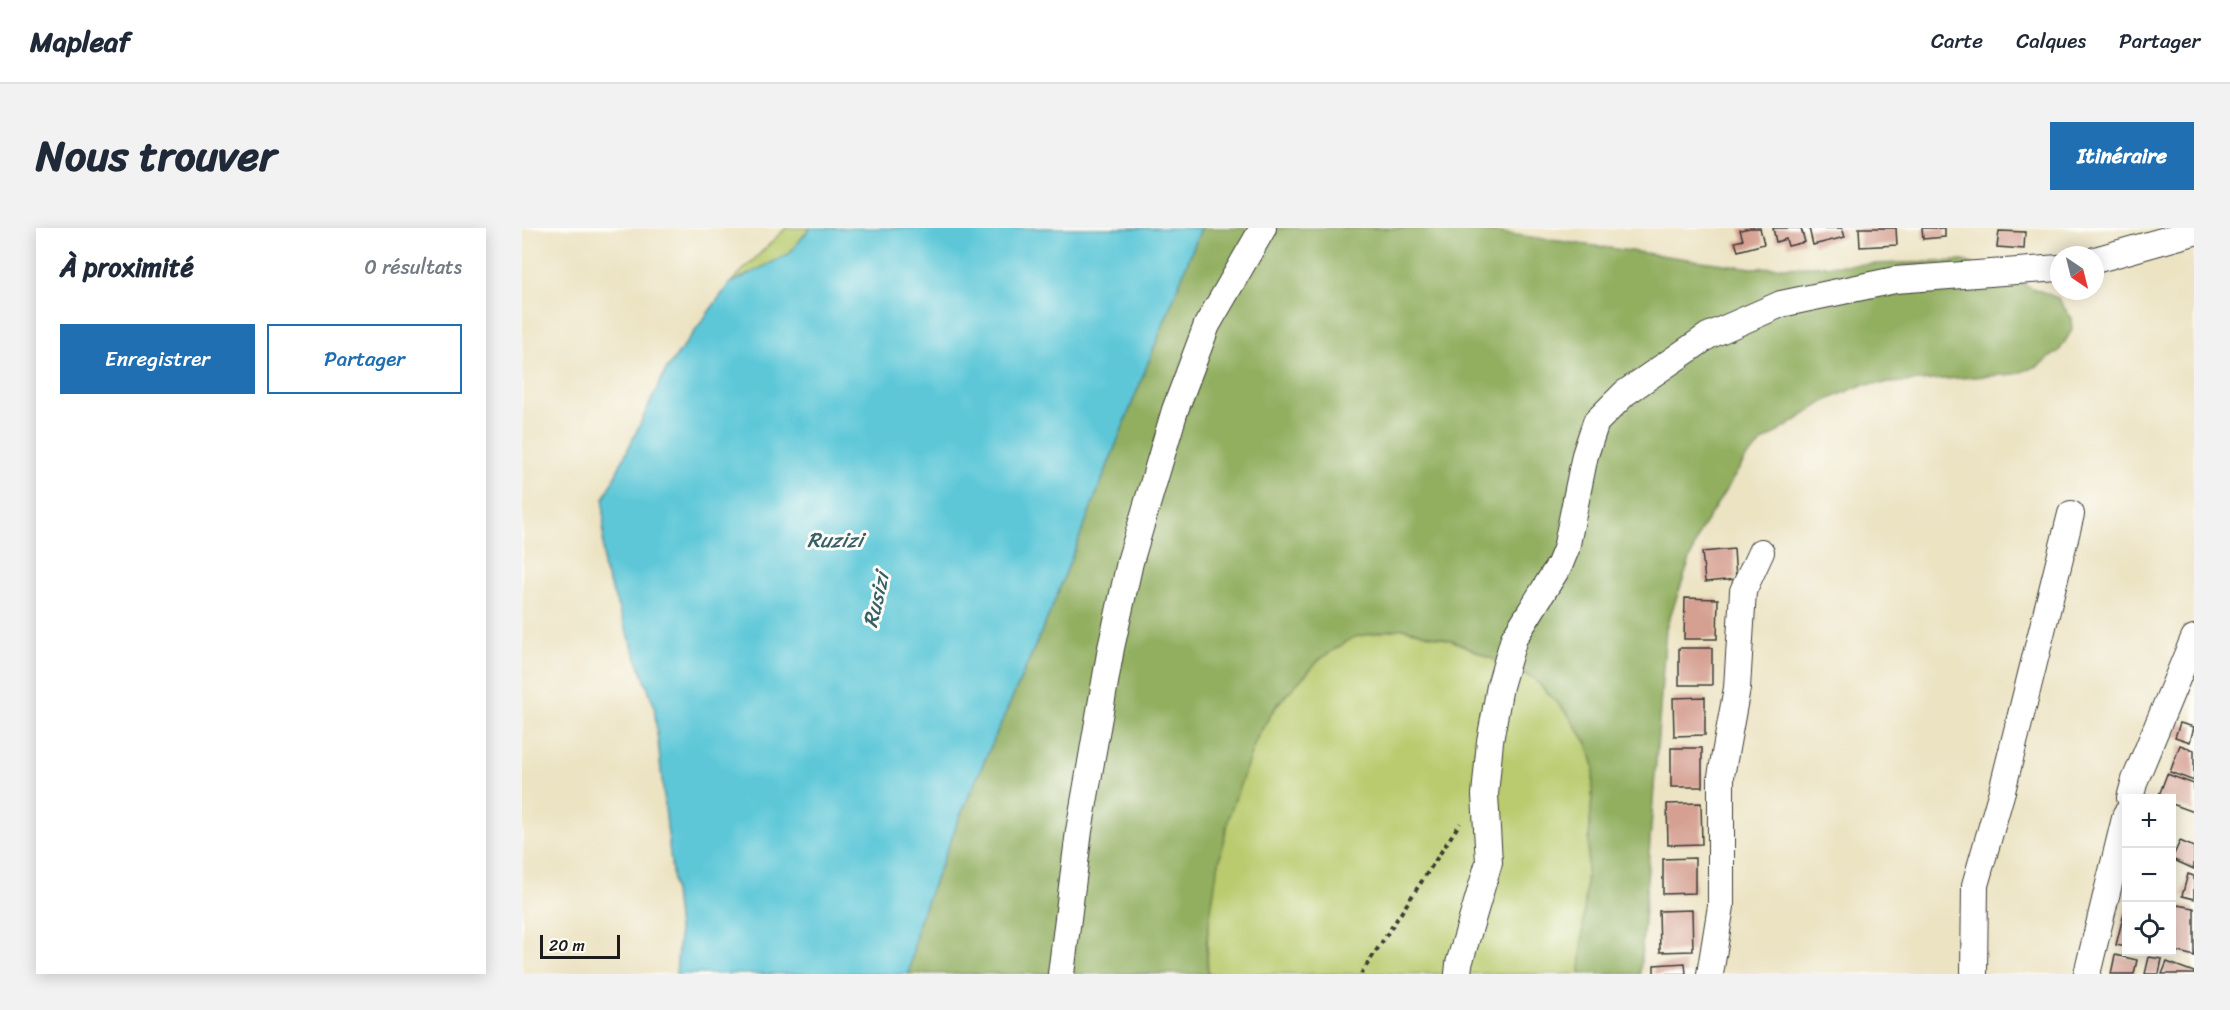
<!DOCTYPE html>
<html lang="fr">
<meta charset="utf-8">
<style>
:root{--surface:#fff;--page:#f2f2f3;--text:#1f2937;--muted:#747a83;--line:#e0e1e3;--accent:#1f6fb2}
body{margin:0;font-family:Sriracha,sans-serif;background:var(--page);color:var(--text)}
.controls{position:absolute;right:18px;bottom:18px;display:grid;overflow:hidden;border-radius:0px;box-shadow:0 3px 15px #0003}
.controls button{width:54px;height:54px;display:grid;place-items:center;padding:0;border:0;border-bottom:2px solid var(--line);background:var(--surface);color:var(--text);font:30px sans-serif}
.compass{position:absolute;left:1528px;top:18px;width:54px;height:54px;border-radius:50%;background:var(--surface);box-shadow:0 3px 15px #0003;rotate:145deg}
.scale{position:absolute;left:18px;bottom:15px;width:80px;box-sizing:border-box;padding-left:6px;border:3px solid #1c1c1c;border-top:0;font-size:16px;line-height:21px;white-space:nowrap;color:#1c1c1c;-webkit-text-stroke:4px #fdfcf7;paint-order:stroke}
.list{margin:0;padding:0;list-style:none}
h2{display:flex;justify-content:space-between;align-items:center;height:78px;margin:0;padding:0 24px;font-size:26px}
h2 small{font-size:20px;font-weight:400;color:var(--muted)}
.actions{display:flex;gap:12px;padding:18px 24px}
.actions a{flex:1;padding:14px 0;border:2px solid var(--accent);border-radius:0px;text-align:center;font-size:21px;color:var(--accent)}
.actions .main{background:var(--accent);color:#fff}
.icon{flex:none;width:33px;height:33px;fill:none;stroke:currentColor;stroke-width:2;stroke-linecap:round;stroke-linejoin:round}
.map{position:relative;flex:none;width:1672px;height:746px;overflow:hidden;border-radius:0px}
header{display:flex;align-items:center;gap:36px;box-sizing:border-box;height:84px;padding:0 30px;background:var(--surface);border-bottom:2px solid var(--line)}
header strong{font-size:28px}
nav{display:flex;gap:33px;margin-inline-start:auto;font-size:21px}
.intro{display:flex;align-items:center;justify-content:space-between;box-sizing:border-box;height:144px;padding:0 36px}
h1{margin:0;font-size:42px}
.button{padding:15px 27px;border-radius:0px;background:var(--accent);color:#fff;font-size:21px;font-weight:700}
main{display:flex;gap:36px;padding:0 36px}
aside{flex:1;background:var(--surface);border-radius:0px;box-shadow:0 3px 15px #0003}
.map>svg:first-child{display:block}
</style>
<header>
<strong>Mapleaf</strong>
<nav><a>Carte</a><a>Calques</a><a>Partager</a></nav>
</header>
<div class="intro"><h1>Nous trouver</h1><a class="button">Itinéraire</a></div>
<main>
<aside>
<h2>À proximité<small>0 résultats</small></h2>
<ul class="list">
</ul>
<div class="actions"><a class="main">Enregistrer</a><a>Partager</a></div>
</aside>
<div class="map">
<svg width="1672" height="746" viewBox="0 0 1672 746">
<rect width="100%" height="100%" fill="#fdfcf7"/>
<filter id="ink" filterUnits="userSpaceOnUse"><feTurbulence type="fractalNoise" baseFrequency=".0167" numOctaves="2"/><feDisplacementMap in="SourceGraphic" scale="12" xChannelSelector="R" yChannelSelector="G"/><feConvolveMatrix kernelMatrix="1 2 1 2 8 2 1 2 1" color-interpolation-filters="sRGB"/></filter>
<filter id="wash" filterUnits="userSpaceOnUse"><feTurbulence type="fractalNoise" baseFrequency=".008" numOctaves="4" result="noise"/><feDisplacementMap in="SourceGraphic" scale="24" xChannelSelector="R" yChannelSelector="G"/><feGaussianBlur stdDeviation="1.35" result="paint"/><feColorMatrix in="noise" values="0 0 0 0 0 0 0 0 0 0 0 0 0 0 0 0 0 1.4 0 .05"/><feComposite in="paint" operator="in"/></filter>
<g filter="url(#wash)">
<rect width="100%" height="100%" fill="#ece3c3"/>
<g fill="#b9cb6e" stroke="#6a7445" stroke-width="1.5">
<polygon points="264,0 288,0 267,26 207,56"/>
<path d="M881,400L932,413L1011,450L1045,485L1065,515L1072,538L1058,746H686C681,676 706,574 735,510C749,478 799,423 832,409C846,403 866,403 881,400Z"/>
</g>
<polygon fill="#92af61" stroke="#57663e" stroke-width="1.5" points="679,0 944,0 1230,40 1442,33 1536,70 1549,90 1550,102 1537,123 1516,138 1493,146 1340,157 1305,172 1242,213 1224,230 1178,303 1144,400 1118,746 1058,746 1072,538 1065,515 1045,485 1011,450 932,413 881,400 832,409 799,430 754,478 735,509 707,588 694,649 684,716 686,746 387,746 396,695 439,586 529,382"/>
<polygon fill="#5dc7d8" stroke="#3c727a" stroke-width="1.5" points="288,0 679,0 529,382 439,586 396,695 387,746 154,746 157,710 132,477 81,338 82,271 143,144 207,56 267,26"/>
<g id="blocks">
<g fill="#d59f91">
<polygon points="1228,0 1238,0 1242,16 1216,23 1213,14 1221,12 1218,2"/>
<polygon points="1251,0 1279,0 1283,14 1266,18 1264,11 1254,14"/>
<polygon points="1287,0 1320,0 1323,9 1291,17"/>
<polygon points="1337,0 1374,0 1375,17 1338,19"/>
<polygon points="1400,0 1423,0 1423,9 1401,11"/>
<polygon points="1477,3 1503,4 1502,21 1475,19"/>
<polygon points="1212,321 1214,351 1183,354 1180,324"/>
<polygon points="1163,370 1196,371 1195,411 1162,411"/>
<rect x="1157" y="420" width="33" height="37"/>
<polygon points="1183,469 1183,507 1152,508 1151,470"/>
<polygon points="1658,495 1672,499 1668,514 1653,509"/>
<polygon points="1658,517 1672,522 1672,553 1648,544"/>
<rect x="1149" y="520" width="31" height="39"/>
<polygon points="1645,546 1672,556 1672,584 1650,576 1650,570 1636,570"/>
<polygon points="1179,575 1180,616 1146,617 1145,576"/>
<polygon points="1658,613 1672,619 1672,641 1650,631"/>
<polygon points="1173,630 1173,665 1141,666 1141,631"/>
<polygon points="1666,646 1672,648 1672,671 1660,668"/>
<polygon points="1604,677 1604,719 1594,717"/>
<polygon points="1656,677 1672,680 1672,728 1650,722 1650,705"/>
<polygon points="1170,682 1171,723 1138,724 1137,683"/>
<polygon points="1593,727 1615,732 1612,746 1589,746"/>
<polygon points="1627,729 1640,731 1637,746 1623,746"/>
<polygon points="1645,734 1672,744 1672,746 1640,746"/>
<polygon points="1163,735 1164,746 1132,746 1132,737"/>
</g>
</g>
</g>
<g filter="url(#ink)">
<use href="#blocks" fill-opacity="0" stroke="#3b3a35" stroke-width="1.5"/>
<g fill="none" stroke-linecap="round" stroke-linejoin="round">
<defs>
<g id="minor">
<polyline points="1573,32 1672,4"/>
<polyline points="1608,570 1613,552 1672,410"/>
<polyline points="539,746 557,603 589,420 608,334 653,182 685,97 741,0"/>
<polyline points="936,746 937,736 967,634 963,567 968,513 978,458 992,410 1038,336 1044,321 1063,227 1074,194 1103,165 1186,108 1259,76 1373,52 1537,40"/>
<polyline points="1188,746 1199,678 1199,548 1215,460 1221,363 1239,324"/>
<polyline points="1452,746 1453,657 1480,563 1549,286"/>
<polyline points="1565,746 1604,586"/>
</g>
</defs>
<use href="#minor" stroke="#3b3a35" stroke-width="28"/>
<polyline stroke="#3b3a35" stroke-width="4" stroke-dasharray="4.5 4.5" stroke-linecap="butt" points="839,746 938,595"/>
<use href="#minor" stroke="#fff" stroke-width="26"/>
</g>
</g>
<g text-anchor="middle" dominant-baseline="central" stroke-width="6" stroke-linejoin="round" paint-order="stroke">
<g font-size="21" font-style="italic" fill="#366067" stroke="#fdfcf7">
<text x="313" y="312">Ruzizi</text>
<text transform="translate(354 372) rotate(-77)">Rusizi</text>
</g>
</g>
</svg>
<div class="controls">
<button>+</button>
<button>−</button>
<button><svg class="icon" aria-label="locate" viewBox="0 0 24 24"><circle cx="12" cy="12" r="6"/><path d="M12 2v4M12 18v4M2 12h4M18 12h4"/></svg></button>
</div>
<svg class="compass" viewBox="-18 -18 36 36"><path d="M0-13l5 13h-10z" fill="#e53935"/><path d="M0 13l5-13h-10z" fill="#747a83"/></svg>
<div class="scale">20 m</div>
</div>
</main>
